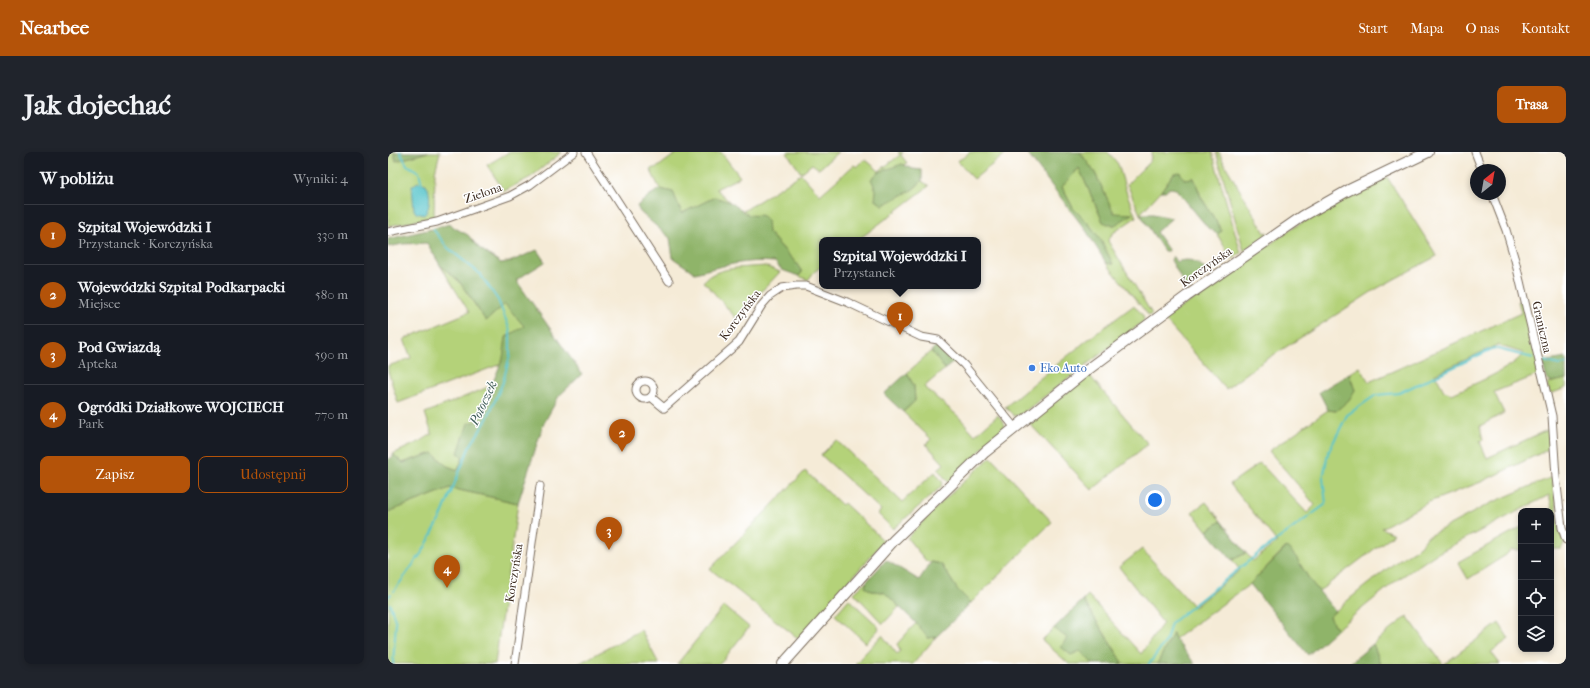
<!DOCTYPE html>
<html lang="pl">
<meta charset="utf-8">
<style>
:root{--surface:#171b24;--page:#20242c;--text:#f1f3f6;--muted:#9ea1a6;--line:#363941;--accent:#b45309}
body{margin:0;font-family:"IM FELL French Canon",serif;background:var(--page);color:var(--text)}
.controls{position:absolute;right:12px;bottom:12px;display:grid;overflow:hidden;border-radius:8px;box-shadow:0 2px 6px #0003}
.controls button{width:36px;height:36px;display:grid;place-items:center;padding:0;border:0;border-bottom:1px solid var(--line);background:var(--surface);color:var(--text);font:20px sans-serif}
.compass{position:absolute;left:1082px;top:12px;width:36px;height:36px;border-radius:50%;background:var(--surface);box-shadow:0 2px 6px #0003;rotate:31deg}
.you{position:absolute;left:767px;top:348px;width:14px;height:14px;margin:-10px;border:3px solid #fff;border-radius:50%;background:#1a73e8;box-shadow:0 0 0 6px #1a73e833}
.badge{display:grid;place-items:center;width:26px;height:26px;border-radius:50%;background:var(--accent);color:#fff;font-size:13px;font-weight:700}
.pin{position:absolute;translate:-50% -33px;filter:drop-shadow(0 1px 2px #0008)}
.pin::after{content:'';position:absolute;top:21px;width:14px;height:12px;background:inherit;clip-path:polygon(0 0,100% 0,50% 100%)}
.popup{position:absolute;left:431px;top:85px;width:162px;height:52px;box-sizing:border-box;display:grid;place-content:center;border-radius:8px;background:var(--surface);filter:drop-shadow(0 1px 3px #0005);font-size:13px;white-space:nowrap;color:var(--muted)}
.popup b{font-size:15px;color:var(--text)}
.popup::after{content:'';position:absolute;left:50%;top:100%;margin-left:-8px;border:8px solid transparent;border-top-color:var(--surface)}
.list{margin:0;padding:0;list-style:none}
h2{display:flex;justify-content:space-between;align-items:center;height:52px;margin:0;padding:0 16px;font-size:17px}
h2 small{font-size:13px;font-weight:400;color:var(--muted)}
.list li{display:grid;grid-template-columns:26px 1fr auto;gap:12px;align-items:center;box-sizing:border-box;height:60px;padding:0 16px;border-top:1px solid var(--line)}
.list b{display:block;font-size:15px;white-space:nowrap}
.list p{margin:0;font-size:13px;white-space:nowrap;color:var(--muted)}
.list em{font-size:13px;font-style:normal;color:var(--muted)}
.actions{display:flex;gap:8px;padding:12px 16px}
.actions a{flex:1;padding:9px 0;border:1px solid var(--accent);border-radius:8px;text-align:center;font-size:14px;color:var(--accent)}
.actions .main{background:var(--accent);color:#fff}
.icon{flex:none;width:22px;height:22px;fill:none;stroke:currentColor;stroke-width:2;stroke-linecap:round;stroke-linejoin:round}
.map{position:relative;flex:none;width:1178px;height:512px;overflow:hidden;border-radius:8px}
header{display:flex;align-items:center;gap:24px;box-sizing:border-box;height:56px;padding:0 20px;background:var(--accent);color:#fff}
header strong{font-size:19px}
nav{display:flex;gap:22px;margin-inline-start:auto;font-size:14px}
.intro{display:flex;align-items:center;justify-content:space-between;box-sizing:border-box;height:96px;padding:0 24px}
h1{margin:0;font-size:28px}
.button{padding:10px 18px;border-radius:8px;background:var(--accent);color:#fff;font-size:14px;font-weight:700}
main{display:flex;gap:24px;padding:0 24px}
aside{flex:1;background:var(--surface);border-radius:8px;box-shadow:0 2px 6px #0003}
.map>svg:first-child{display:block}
</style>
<header>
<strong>Nearbee</strong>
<nav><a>Start</a><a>Mapa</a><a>O nas</a><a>Kontakt</a></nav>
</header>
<div class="intro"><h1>Jak dojechać</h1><a class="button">Trasa</a></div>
<main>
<aside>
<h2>W pobliżu<small>Wyniki: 4</small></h2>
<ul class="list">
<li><span class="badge">1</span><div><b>Szpital Wojewódzki I</b><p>Przystanek · Korczyńska</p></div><em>330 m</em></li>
<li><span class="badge">2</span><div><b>Wojewódzki Szpital Podkarpacki</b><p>Miejsce</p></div><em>580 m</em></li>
<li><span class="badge">3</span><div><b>Pod Gwiazdą</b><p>Apteka</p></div><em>590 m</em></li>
<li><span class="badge">4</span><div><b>Ogródki Działkowe WOJCIECH</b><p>Park</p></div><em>770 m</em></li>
</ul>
<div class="actions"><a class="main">Zapisz</a><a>Udostępnij</a></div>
</aside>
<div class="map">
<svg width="1178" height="512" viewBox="0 0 1178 512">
<rect width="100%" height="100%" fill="#fff"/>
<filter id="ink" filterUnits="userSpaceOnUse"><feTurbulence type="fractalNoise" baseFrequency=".025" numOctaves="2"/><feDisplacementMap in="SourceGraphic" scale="8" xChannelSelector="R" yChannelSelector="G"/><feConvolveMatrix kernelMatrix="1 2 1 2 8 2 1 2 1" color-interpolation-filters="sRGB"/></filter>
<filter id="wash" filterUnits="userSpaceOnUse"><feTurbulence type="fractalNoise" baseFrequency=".012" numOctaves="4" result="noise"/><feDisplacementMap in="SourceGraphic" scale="16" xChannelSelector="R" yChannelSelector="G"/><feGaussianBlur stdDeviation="0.9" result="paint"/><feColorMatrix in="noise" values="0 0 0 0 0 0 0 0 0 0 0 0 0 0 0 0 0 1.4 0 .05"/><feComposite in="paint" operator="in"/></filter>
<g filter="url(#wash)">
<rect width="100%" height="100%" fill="#f5ebd7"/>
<g fill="#b4d279" stroke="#787e4c" fill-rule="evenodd">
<polygon points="0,0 6,0 8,9 40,0 52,0 47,20 46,65 0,74"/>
<polygon points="121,0 174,0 143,25 116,39 99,13"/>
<polygon points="290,0 333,0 352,25 328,37 344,52 327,45 293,62 285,40 272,37 262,17 270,15"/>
<polygon points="400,0 450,0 431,17 424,12 413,21 399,1"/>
<polygon points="510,0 515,0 513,3 519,11 517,13 513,12 495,53 524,38 534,29 541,34 470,88 434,88 434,114 426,120 420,128 411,124 414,120 408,111 380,80 373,63 363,64 354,60 413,22 432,43 466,13 469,15 477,7 491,19 512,3"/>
<polygon points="581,0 620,0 586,27 569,9 578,4"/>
<polygon points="692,0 720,0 730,12 739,42 748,65 724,82 720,89 764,162 761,164 718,111 724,112 701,72 685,56 674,35 691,16 715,70 726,61 707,21"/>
<polygon points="764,0 824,0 853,101 844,107 843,106 829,82 834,79 813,45 806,26 796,27 786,21 773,39 752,62 739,32 762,9"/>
<polygon points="828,0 831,0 836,11 877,81 879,80 879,82 856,99"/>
<polygon points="999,25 1049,104 988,137 870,213 838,237 776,167 829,131 903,77 959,45"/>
<polygon points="52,113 71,129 98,169 117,152 137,174 115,206 113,212 10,251 0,219 0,214 23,206 16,187 81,160"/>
<path d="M377,114L392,120L348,166L319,133L315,130C328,114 357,116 377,114Z"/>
<path d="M1130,149H1135L1152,222L1106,240L1116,261L1092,274L1095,288L1092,290L1099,306L1161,277V297L1093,330L1041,350L993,376L1006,382L930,440C919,425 911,408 898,395L862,432L787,487L785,482L769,512H733V507L695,448L700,443L753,502L775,471L731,415L754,397L806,455L852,418L844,408L858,401L865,409L889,390L842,332L872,311L919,361L927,353L881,299L940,258L948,259L967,238L961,222L972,215L981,230L1133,161ZM1109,193L1135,201C1129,215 1079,235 1064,242L1056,239L1047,222Z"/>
<path d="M745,154C750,157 756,163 756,169L632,263L626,264L617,255L698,189Z"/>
<polygon points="543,199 557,217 536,235 571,265 587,283 610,263 617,272 615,276 601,289 562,331 558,328 550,317 556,312 538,292 543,287 515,260 527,249 526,234 519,221"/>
<polygon points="701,223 760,292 704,338 640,270"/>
<polygon points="1178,227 1178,236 1162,242 1159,232 1160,231"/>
<polygon points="103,234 70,318 59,314 45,301 14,311 5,302 33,289 44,282 37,261"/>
<polygon points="448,288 514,350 547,320 555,331 553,335 505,377 490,362 493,358 433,303"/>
<polygon points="603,305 664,370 583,451 569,437 553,412 538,409 519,386 559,345"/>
<polygon points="417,319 454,353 456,351 496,389 411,487 322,417"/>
<path d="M1164,325L1172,380L1176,391L1173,397H1163V360L1165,359L1161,343L1048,402L1009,428L949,477L941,465C962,445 985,428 1008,410C1018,402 1033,397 1039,385L1103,351Z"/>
<polygon points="62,336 130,351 107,512 0,512 0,360"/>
<polygon points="818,350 833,369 819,379 804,360"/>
<polygon points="1133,375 1133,398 1123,398 1118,403 1080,427 1070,410"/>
<polygon points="479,429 477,435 484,439 496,440 511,455 495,472 466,441"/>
<polygon points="461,447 489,473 491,477 478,491 447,463"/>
<polygon points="336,454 361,475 332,512 289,512"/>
<polygon points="1019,464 1055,512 993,512 985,492"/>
<polygon points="528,471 540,486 548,485 525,512 467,512 494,483 509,502 512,499 509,492"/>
<polygon points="1111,471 1121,487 1103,500 1112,512 1056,512"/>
<polygon points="666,476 680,486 673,495 692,499 705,512 681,512 654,488"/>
<polygon points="253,478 271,512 190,512"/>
</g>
<g fill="#8fb469" stroke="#656f44">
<polygon points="6,0 40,0 8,9"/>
<polygon points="638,0 692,0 707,21 726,61 745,62 725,74 715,70 691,16 674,35 685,56 701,72 713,88 725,112 718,111 699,80"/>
<polygon points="514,12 525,17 534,18 534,29 524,38 495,53 487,48 488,38 483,27 491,20"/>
<polygon points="792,20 796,27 806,26 813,45 834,79 829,82 820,76 788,37 782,36 777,39 773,39 786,21"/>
<path d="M272,37L285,40L294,61L327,45C332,47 340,49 345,52C357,60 357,65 373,63L379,68L380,80L408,111L414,120L411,124L394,118L387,110C359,107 334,114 307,121L285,106L282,86L252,60L249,54L262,43Z"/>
<polygon points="752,62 765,62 784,66 768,80 781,99 776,99"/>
<polygon points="62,72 67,76 80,83 91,96 113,111 124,109 149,98 157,110 128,128 194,222 171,244 155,273 130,351 62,336 0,360 0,307 5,305 5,302 15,311 45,301 59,314 70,318 75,305 70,301 80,271 89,269 115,206 118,185 136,174 117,152 98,169 71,129 52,113 39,91 15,92 0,95 0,87 40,78"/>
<path d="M785,104L788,110C804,105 810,110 821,121L799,138L783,108Z"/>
<polygon points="548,194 567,209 557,217 543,199"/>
<polygon points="1178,206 1178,227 1164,230 1159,227 1154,210"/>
<polygon points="519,221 526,234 527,249 515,260 496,242"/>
<polygon points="961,222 967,238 961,248 948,259 940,258 931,240"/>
<polygon points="833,369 858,401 844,408 819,379"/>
<polygon points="899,395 908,405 921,427 947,459 941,465 949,477 920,503 862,432"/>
<polygon points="498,408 531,428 543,410 553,412 569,437 583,451 548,485 540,486 528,471 496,440 484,439 477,435 479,429"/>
<polygon points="695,448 733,508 733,512 705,512 692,499 683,503 673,495 679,486 666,476"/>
<polygon points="785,481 787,487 807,512 769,512"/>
<polygon points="985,492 993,512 961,512"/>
</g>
<path fill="#56c4cb" stroke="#487774" d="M30,30L38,32C43,39 43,57 36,63L28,61L26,58L24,34Z"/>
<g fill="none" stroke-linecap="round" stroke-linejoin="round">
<g stroke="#56c4cb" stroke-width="2">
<polyline points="12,0 19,13 31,20 34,32"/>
<polyline points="1156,209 1171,213 1178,212"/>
<polyline points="6,439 35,399 53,365 81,296 99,267 115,230 122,203 122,178 110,148 92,122 60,96 45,77"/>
<polyline points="0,445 3,442"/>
<polyline points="2,452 8,471 5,512"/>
<polyline points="761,512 778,489 783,471 871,401 938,352 935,326 940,301 959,263 988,243 1011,241 1106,196 1145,206"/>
</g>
</g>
</g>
<g filter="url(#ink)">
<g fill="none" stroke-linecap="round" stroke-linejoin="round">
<defs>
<g id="minor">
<polyline points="198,0 281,129"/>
<polyline points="1087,0 1094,18"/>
<polyline points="1104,42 1118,78 1127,108 1164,264 1168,325 1174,376 1178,388"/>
<polyline points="0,80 49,70 122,44 142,33 186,0"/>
<circle cx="257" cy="238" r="9"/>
<polyline points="263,245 276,256 351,190 374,153 382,144 394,136 408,134 418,134 459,150 533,185 550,188 576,213 627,276"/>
<polyline points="127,512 152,334"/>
</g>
<polyline id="secondary" points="395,512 506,388 597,300 698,219 799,144 915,64 961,38 1040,0"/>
</defs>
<use href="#minor" stroke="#7c6e5f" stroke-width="9"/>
<use href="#secondary" stroke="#7c6e5f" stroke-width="12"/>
<use href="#minor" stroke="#fff" stroke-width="7"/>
<use href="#secondary" stroke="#fff" stroke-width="10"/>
</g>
</g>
<circle fill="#3f7fe0" stroke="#fff" stroke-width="1.5" cx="644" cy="216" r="4"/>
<g text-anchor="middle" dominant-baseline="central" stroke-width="3" stroke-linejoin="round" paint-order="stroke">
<g font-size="12" fill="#3b2a1e" stroke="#fff">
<text transform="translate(95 41) rotate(-19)">Zielona</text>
<text transform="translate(818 115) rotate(-35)">Korczyńska</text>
<text transform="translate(352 163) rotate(-53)">Korczyńska</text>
<text transform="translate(1154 175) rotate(77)">Graniczna</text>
<text transform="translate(126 421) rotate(-81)">Korczyńska</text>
</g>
<g font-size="12" fill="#366cbe" stroke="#fff" text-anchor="start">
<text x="652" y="216">Eko Auto</text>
</g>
<g font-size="13" font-style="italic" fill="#44605b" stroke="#fff">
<text transform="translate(95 251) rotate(-65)">Potoczek</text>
</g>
</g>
</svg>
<div class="controls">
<button>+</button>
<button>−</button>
<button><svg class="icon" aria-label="locate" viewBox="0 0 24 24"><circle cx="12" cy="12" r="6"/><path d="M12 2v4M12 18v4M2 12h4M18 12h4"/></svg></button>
<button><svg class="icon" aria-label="layers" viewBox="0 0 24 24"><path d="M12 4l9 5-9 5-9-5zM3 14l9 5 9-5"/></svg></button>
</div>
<svg class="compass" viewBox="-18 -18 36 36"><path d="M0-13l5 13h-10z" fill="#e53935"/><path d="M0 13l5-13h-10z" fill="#9ea1a6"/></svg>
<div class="you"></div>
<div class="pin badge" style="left:512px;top:183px">1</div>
<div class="popup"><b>Szpital Wojewódzki I</b>Przystanek</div>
<div class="pin badge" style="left:234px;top:300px">2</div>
<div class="pin badge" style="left:221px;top:398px">3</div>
<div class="pin badge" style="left:59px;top:436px">4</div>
</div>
</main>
